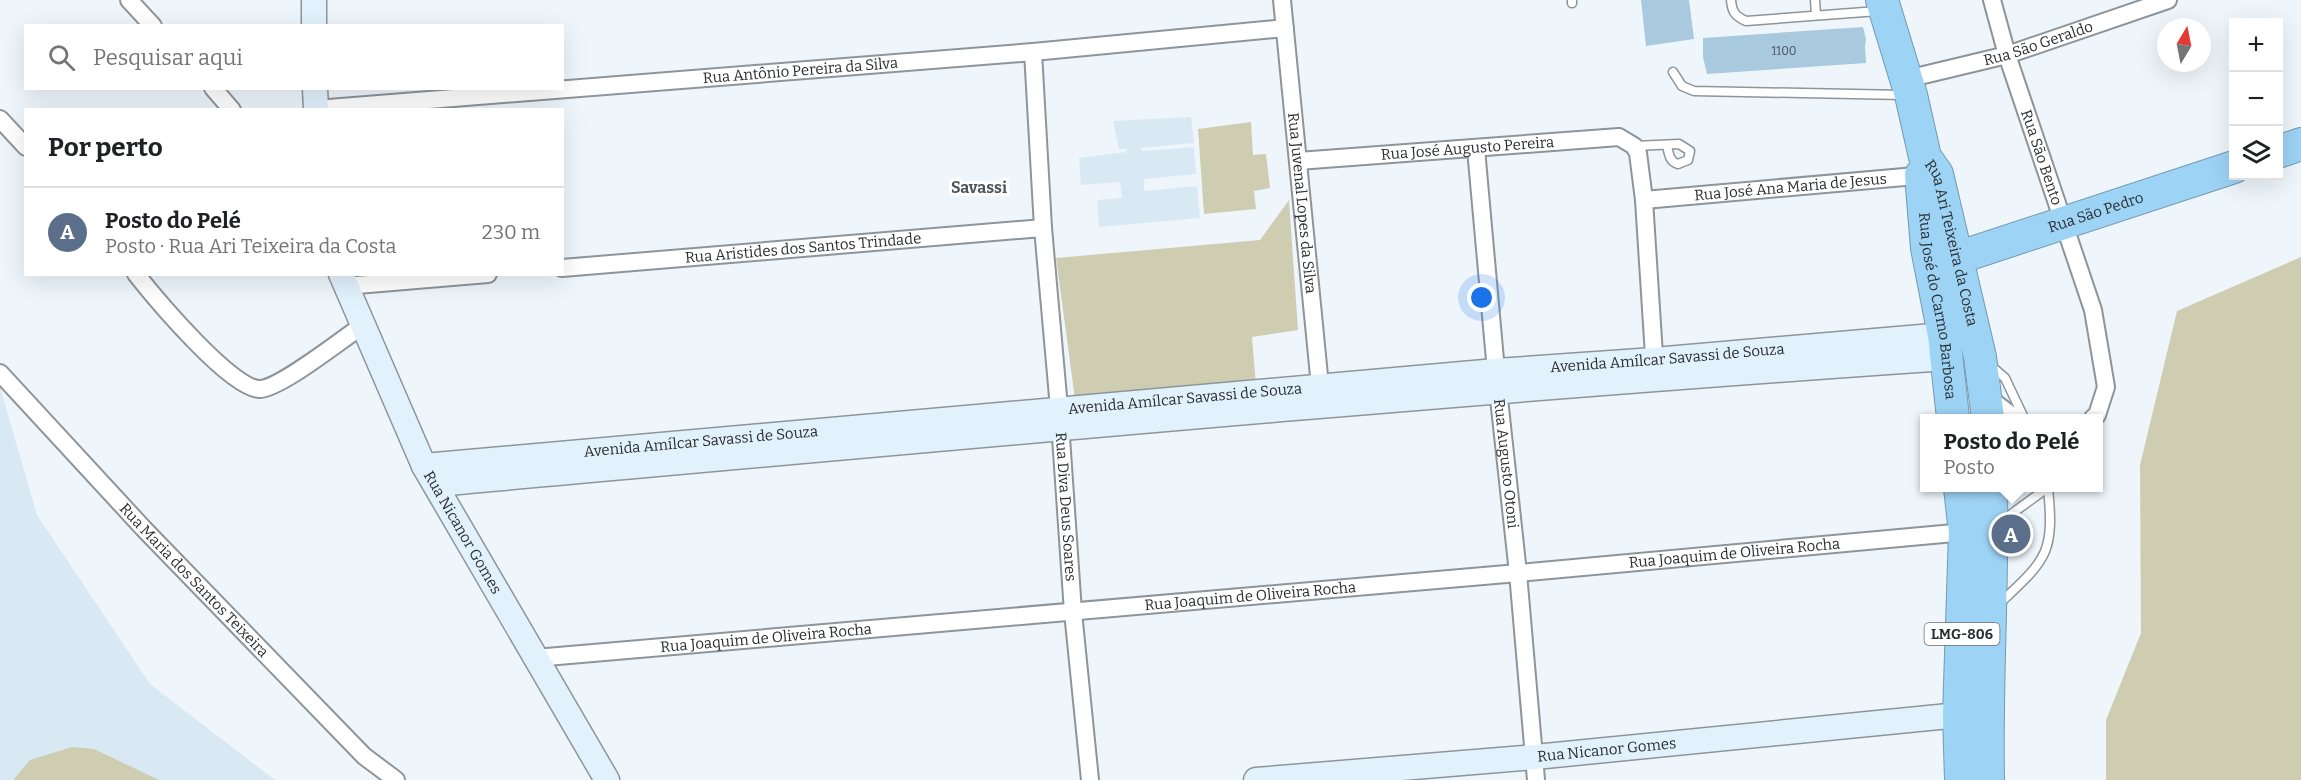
<!DOCTYPE html>
<html lang="pt">
<meta charset="utf-8">
<style>
:root{--surface:#fff;--page:#f6f6f6;--text:#202124;--muted:#757577;--line:#e0e0e0;--accent:#756d09}
body{margin:0;font-family:Bitter,serif;background:var(--page);color:var(--text)}
.controls{position:absolute;right:18px;top:18px;display:grid;overflow:hidden;border-radius:0px;box-shadow:0 6px 24px #0002}
.controls button{width:54px;height:54px;display:grid;place-items:center;padding:0;border:0;border-bottom:2px solid var(--line);background:var(--surface);color:var(--text);font:30px sans-serif}
.compass{position:absolute;left:2157px;top:18px;width:54px;height:54px;border-radius:50%;background:var(--surface);box-shadow:0 6px 24px #0002;rotate:10deg}
.you{position:absolute;left:1482px;top:298px;width:21px;height:21px;margin:-15px;border:4px solid #fff;border-radius:50%;background:#1a73e8;box-shadow:0 0 0 9px #1a73e833}
.badge{display:grid;place-items:center;width:39px;height:39px;border-radius:50%;background:var(--accent);color:#fff;font-size:20px;font-weight:700}
.pin{position:absolute;translate:-50% -50%;border:3px solid #fff;box-shadow:0 2px 6px #0006}
.popup{position:absolute;left:1920px;top:414px;width:183px;height:78px;box-sizing:border-box;display:grid;place-content:center;border-radius:0px;background:var(--surface);filter:drop-shadow(0 2px 4px #0005);font-size:20px;white-space:nowrap;color:var(--muted)}
.popup b{font-size:22px;color:var(--text)}
.popup::after{content:'';position:absolute;left:50%;top:100%;margin-left:-12px;border:12px solid transparent;border-top-color:var(--surface)}
.list{margin:0;padding:0;list-style:none}
h2{display:flex;justify-content:space-between;align-items:center;height:78px;margin:0;padding:0 24px;font-size:26px}
h2 small{font-size:20px;font-weight:400;color:var(--muted)}
.list li{display:grid;grid-template-columns:39px 1fr auto;gap:18px;align-items:center;box-sizing:border-box;height:90px;padding:0 24px;border-top:2px solid var(--line)}
.list b{display:block;font-size:22px;white-space:nowrap}
.list p{margin:0;font-size:20px;white-space:nowrap;color:var(--muted)}
.list em{font-size:20px;font-style:normal;color:var(--muted)}
.icon{flex:none;width:33px;height:33px;fill:none;stroke:currentColor;stroke-width:2;stroke-linecap:round;stroke-linejoin:round}
.map{position:relative;flex:none;width:2301px;height:780px;overflow:hidden}
.search{position:absolute;background:var(--surface);box-shadow:0 6px 24px #0002;left:24px;top:24px;width:540px;height:66px;display:flex;align-items:center;gap:15px;box-sizing:border-box;padding:0 21px;border-radius:0px;color:var(--muted);font-size:22px}
.panel{position:absolute;background:var(--surface);box-shadow:0 6px 24px #0002;left:24px;top:108px;width:540px;height:168px;border-radius:0px}
.map>svg:first-child{display:block}
</style>
<div class="map">
<svg width="2301" height="780" viewBox="0 0 2301 780">
<rect width="100%" height="100%" fill="#eef6fc"/>
<g fill="#d9e9f3">
<polygon points="1191,117 1194,143 1141,148 1142,151 1194,147 1196,174 1144,179 1144,191 1197,186 1200,218 1099,227 1097,200 1122,198 1120,182 1081,185 1079,158 1126,152 1127,149 1119,149 1113,121"/>
<polygon points="0,387 37,515 150,684 275,780 0,780"/>
</g>
<g fill="#cfcdb1">
<polygon points="1251,122 1253,155 1266,154 1270,188 1254,191 1256,209 1204,214 1198,129"/>
<polygon points="1289,200 1298,330 1252,337 1256,386 1075,399 1056,258 1260,240"/>
<polygon points="2301,257 2301,780 2106,780 2106,720 2141,633 2140,465 2177,311"/>
<polygon points="72,747 94,749 159,780 13,780 30,760"/>
</g>
<g fill="#a8c9de">
<polygon points="1641,0 1689,0 1694,39 1646,46"/>
<polygon points="1863,27 1866,39 1865,46 1866,63 1707,74 1703,57 1703,38"/>
</g>
<g fill="none" stroke-linecap="round" stroke-linejoin="round">
<defs>
<g id="lane">
<polyline points="1572,0 1572,3"/>
<path d="M1731,0C1732,12 1735,16 1746,21L1878,11"/>
<polyline points="1815,0 1816,15"/>
<polyline points="1673,72 1682,86 1694,91 1904,95"/>
<path d="M1634,146L1679,144L1690,151L1688,160L1678,164C1669,161 1669,154 1667,145"/>
<polyline points="1990,365 2005,378 2024,418"/>
<polyline points="1999,523 2047,488"/>
<path d="M1998,605C2045,560 2055,556 2048,488"/>
</g>
<g id="street">
<polyline points="129,0 153,26"/>
<path id="s1" d="M1282,0L1321,396"/>
<path id="s2" d="M1992,0L2007,55L2093,310L2106,387L2097,415L2093,418"/>
<path id="s3" d="M1033,52L1043,228L1059,408L1073,612L1090,780"/>
<path id="s4" d="M1907,79L2007,55L2168,0"/>
<polyline points="213,88 232,110"/>
<path id="s5" d="M316,109L1033,52L1285,28"/>
<polyline points="0,119 26,147"/>
<path id="s6" d="M1476,149L1496,371L1518,573L1536,780"/>
<path id="s7" d="M1298,161L1619,137L1634,146L1638,153L1644,200L1655,371"/>
<path id="s8" d="M1644,200L1927,175"/>
<path id="s9" d="M562,268L1043,228"/>
<path d="M136,274C155,298 232,390 260,389C281,388 342,339 362,326"/>
<polyline points="345,286 488,274"/>
<path id="s10" d="M0,373L144,529L364,756L396,780"/>
<polyline points="1985,395 2015,418"/>
<path id="s11" d="M535,658L1518,573L1965,532"/>
</g>
<g id="secondary">
<polyline points="314,0 314,26"/>
<polyline points="315,88 316,110"/>
<path id="s12" d="M341,274L424,466L607,780"/>
<path id="s13" d="M424,466L1496,371L1654,360L1944,335"/>
<path d="M436,484C939,439 1443,392 1947,358"/>
<path id="s14" d="M1256,780L1535,757L1959,715"/>
</g>
<g id="highway">
<path id="s15" d="M1882,0L1911,95L1925,157L1937,174L1980,357L1988,418"/>
<polyline points="2278,152 2301,144"/>
<path id="s16" d="M1921,175L1927,248L1944,335L1953,418"/>
<path id="s17" d="M1957,258L2234,167"/>
<polyline points="1960,488 1965,532 1959,715 1961,780"/>
<path d="M1988,780C1986,682 1993,585 1991,488"/>
</g>
</defs>
<use href="#lane" stroke="#8d959a" stroke-width="11"/>
<use href="#street" stroke="#8d959a" stroke-width="20"/>
<use href="#secondary" stroke="#8d959a" stroke-width="27"/>
<use href="#highway" stroke="#7599b0" stroke-width="34"/>
<use href="#lane" stroke="#fff" stroke-width="8"/>
<use href="#street" stroke="#fff" stroke-width="16"/>
<use href="#secondary" stroke="#e2f2fc" stroke-width="24"/>
<use href="#highway" stroke="#9dd3f5" stroke-width="32"/>
</g>
<g text-anchor="middle" dominant-baseline="central" stroke-width="6" stroke-linejoin="round" paint-order="stroke">
<g font-size="12" fill="#4a555c">
<text x="1784" y="51">1100</text>
</g>
<rect fill="#fff" stroke="#6b6d6e" stroke-width="1.5" x="1924.5" y="623" width="75" height="22" rx="4.5"/>
<g font-size="14" font-weight="bold" fill="#2b2e30">
<text x="1962" y="634">LMG-806</text>
</g>
<g font-size="15" fill="#2b2e30" stroke="#fff">
<text stroke="none"><textPath href="#s4" startOffset="136">Rua São Geraldo</textPath></text>
<text stroke="none"><textPath href="#s5" startOffset="486">Rua Antônio Pereira da Silva</textPath></text>
<text stroke="none"><textPath href="#s7" startOffset="170">Rua José Augusto Pereira</textPath></text>
<text stroke="none"><textPath href="#s2" startOffset="165">Rua São Bento</textPath></text>
<text stroke="none"><textPath href="#s8" startOffset="147">Rua José Ana Maria de Jesus</textPath></text>
<text stroke="none"><textPath href="#s1" startOffset="204">Rua Juvenal Lopes da Silva</textPath></text>
<text stroke="none"><textPath href="#s17" startOffset="146">Rua São Pedro</textPath></text>
<text stroke="none"><textPath href="#s15" startOffset="254">Rua Ari Teixeira da Costa</textPath></text>
<text stroke="none"><textPath href="#s9" startOffset="242">Rua Aristides dos Santos Trindade</textPath></text>
<text stroke="none"><textPath href="#s16" startOffset="132">Rua José do Carmo Barbosa</textPath></text>
<text stroke="none"><textPath href="#s13" startOffset="1248">Avenida Amílcar Savassi de Souza</textPath></text>
<text stroke="none"><textPath href="#s13" startOffset="764">Avenida Amílcar Savassi de Souza</textPath></text>
<text stroke="none"><textPath href="#s13" startOffset="278">Avenida Amílcar Savassi de Souza</textPath></text>
<text stroke="none"><textPath href="#s6" startOffset="316">Rua Augusto Otoni</textPath></text>
<text stroke="none"><textPath href="#s3" startOffset="456">Rua Diva Deus Soares</textPath></text>
<text stroke="none"><textPath href="#s12" startOffset="286">Rua Nicanor Gomes</textPath></text>
<text stroke="none"><textPath href="#s11" startOffset="1204">Rua Joaquim de Oliveira Rocha</textPath></text>
<text stroke="none"><textPath href="#s10" startOffset="284">Rua Maria dos Santos Teixeira</textPath></text>
<text stroke="none"><textPath href="#s11" startOffset="718">Rua Joaquim de Oliveira Rocha</textPath></text>
<text stroke="none"><textPath href="#s11" startOffset="232">Rua Joaquim de Oliveira Rocha</textPath></text>
<text stroke="none"><textPath href="#s14" startOffset="352">Rua Nicanor Gomes</textPath></text>
</g>
<g font-size="16" font-weight="bold" fill="#4e555a" stroke="#fff">
<text x="979" y="187">Savassi</text>
</g>
</g>
</svg>
<div class="controls">
<button>+</button>
<button>−</button>
<button><svg class="icon" aria-label="layers" viewBox="0 0 24 24"><path d="M12 4l9 5-9 5-9-5zM3 14l9 5 9-5"/></svg></button>
</div>
<svg class="compass" viewBox="-18 -18 36 36"><path d="M0-13l5 13h-10z" fill="#e53935"/><path d="M0 13l5-13h-10z" fill="#757577"/></svg>
<div class="you"></div>
<div class="pin badge" style="left:2011px;top:534px;background:#5c6f8a">A</div>
<div class="popup"><b>Posto do Pelé</b>Posto</div>
<div class="search"><svg class="icon" aria-label="search" viewBox="0 0 24 24"><circle cx="10" cy="10" r="6"/><path d="M15 15l6 6"/></svg>Pesquisar aqui</div>
<section class="panel">
<h2>Por perto<small></small></h2>
<ul class="list">
<li><span class="badge" style="background:#5c6f8a">A</span><div><b>Posto do Pelé</b><p>Posto · Rua Ari Teixeira da Costa</p></div><em>230 m</em></li>
</ul>
</section>
</div>
